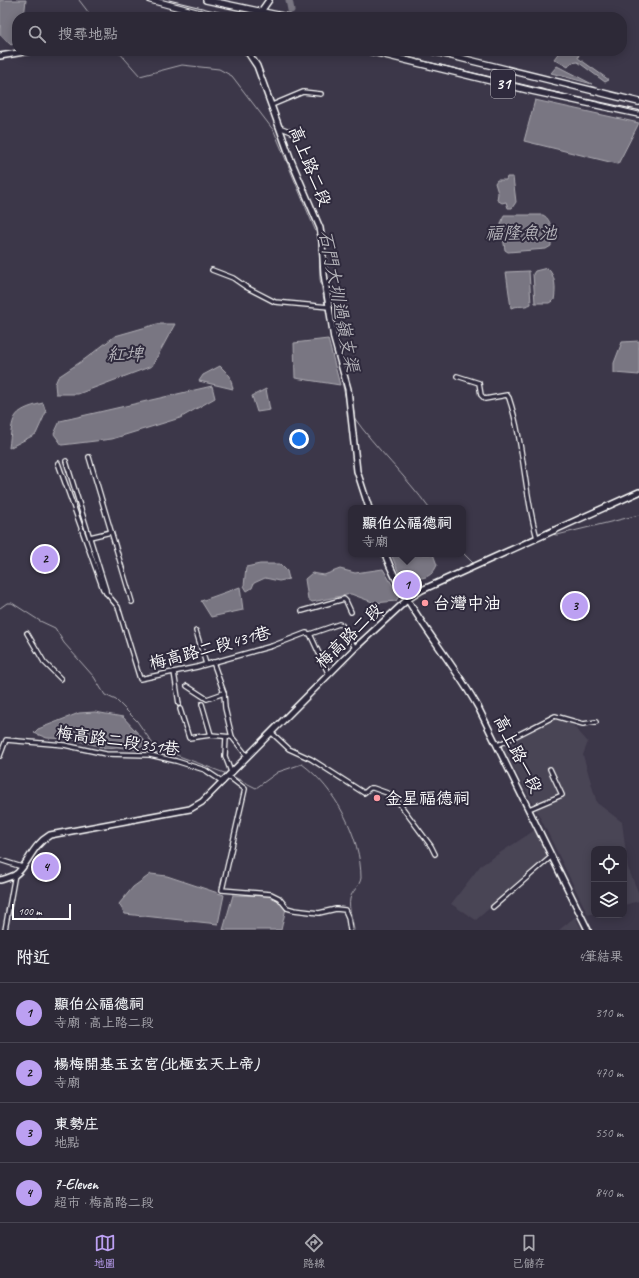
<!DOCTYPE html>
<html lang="zh-TW">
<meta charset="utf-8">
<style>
:root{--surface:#2d2937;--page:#35313f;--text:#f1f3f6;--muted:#a7a6ad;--line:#484552;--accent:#bca0f2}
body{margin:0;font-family:Caveat,"LXGW WenKai TC",sans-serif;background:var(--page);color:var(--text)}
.controls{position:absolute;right:12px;bottom:12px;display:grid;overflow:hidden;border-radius:8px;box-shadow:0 2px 10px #0003}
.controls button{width:36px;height:36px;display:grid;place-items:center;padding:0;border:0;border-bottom:1px solid var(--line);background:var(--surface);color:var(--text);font:20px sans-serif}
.scale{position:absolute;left:12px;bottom:10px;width:59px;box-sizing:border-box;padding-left:4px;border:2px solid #fff;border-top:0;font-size:11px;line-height:14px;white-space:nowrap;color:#fff;-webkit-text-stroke:3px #2f2a3d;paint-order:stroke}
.you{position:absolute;left:299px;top:439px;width:14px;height:14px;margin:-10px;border:3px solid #fff;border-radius:50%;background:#1a73e8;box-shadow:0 0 0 6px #1a73e833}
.badge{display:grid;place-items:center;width:26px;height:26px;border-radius:50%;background:var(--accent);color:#111;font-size:13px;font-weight:700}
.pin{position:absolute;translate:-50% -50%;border:2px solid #fff;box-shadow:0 1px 4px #0006}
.popup{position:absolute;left:348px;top:505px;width:118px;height:52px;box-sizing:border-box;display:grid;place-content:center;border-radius:8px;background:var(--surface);filter:drop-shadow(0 1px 3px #0005);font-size:13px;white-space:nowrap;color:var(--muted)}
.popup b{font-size:15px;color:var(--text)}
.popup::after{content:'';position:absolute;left:50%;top:100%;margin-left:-8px;border:8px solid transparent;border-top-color:var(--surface)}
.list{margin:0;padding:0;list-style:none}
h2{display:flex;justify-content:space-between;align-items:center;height:52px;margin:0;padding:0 16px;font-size:17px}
h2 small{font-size:13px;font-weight:400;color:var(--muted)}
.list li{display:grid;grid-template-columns:26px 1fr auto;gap:12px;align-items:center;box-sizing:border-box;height:60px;padding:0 16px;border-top:1px solid var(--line)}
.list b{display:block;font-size:15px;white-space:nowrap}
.list p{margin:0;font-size:13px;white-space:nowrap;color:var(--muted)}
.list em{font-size:13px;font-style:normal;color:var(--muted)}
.icon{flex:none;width:22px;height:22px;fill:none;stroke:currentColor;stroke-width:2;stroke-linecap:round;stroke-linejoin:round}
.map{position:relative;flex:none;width:639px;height:930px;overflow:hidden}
.search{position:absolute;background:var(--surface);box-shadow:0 2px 10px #0003;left:12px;right:12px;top:12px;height:44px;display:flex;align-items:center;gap:10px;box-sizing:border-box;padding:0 14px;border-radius:16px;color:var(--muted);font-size:15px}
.sheet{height:292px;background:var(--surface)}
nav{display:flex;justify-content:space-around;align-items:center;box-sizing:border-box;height:56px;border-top:1px solid var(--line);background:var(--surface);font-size:11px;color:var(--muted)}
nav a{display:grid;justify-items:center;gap:2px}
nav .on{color:var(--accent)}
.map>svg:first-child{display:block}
</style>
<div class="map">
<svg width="639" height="930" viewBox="0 0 639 930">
<rect width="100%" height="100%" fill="#3c3749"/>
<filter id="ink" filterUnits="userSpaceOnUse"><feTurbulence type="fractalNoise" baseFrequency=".025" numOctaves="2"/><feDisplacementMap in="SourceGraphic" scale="8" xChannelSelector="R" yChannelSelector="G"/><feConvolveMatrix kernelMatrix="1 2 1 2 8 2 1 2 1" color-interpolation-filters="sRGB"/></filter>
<g filter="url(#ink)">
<g fill="#494455">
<polygon points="555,718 571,723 588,742 583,755 597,803 622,822 628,868 639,894 639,901 624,905 624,849 594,849 594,913 588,915 537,811 502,746"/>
<polygon points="535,830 549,857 476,920 451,904 480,866"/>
<polygon points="575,917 582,930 559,930"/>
</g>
<g fill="#797682" stroke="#afadb4">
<polygon points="0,0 26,0 24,17 17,17 17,42 11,45 0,35"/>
<polygon points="560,51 580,51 578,58 609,80 605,82 578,62 571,63 568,67 554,59"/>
<polygon points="557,66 592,84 551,73"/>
<polygon points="535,100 639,123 618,164 524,141"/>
<polygon points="507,177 513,177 516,202 512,208 508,208 506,202 502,203 497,200 498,193 495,183 497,180 506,180"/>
<path d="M504,215H543C554,221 551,235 551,246L546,249L508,252L505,250L501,224Z"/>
<path d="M547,268C556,275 556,290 554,300L549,303H535L533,274L535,271Z"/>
<path d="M529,271L531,304C524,308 518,305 511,308L506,272Z"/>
<polygon points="157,324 175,324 152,366 78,394 56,394 55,384 58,377 85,359 115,336"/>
<polygon points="328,339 340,385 295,378 294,343"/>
<polygon points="639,341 639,375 614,373 614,363 622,342"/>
<polygon points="220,366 230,376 233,389 199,381 203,375"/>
<polygon points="212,386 215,398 180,418 112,439 62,445 54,434 60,421"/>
<polygon points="266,389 270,410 257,412 252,396"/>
<path d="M43,403L46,412L36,434L9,448C13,417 10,411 43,403Z"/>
<path d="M391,554H433L437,565C430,582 417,578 401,578Z"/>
<polygon points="260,564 280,564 287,571 289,579 279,581 265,578 254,583 252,588 247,591 244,586 246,567"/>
<polygon points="340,569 355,573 383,569 399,596 396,601 375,603 351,594 312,602 308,599 305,579 312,573 324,575"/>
<polygon points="240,587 243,610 211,617 201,601"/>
<polygon points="95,712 123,717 144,740 148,751 117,747 106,748 71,739 47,738 34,733 38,729 79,713"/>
<polygon points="151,874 167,876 224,895 218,924 125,914 119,904 133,887"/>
<polygon points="233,895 277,896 286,908 281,930 223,930"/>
</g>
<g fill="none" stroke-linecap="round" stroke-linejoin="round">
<g stroke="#afadb4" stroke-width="1">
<polyline points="79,0 92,17"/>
<polyline points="118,51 140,76 182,65 219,69 232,76 274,131 316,232 319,240 320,279 325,305"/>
<polyline points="326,309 348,409"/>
<path d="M353,416C376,449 406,476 429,508"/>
<polyline points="550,534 557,535 639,515"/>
<polyline points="502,551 535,535"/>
<polyline points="463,553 474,564"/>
<polyline points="0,608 7,603 12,603 40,621 55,628 64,643 94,677 105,695 116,700 137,721 155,747 227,774"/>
<path d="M232,776L256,788L278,772L302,764C335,788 361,837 361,878C360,886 351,892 350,899C348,908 353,921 354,930"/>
</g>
<polyline stroke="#797682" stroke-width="7" points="289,0 291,10"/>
<defs>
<g id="street">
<polyline points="272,105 303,92 321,94"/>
<polyline points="279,127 297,134"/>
<polyline points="212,270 233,278 246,287 275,302 329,307"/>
<path d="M457,376L479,383L481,395L485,399L507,395L509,398C524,443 524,492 537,538"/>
<polyline points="89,457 132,602"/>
<polyline points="66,461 106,590 106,593"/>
<polyline points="58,463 103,589 118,607 140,679 197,667 272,646 306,633 310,634 329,675"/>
<polyline points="90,537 111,532"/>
<polyline points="302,611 344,599 346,601 351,612"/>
<polyline points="196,631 206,664"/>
<polyline points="27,633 44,662 61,679"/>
<polyline points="310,634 339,624 342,625 355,648"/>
<polyline points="213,662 224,693 225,708 232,737 247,756"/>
<polyline points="174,672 179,704"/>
<polyline points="187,686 207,699 224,693"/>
<polyline points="202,704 211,735"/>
<polyline points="180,709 189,738 211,735 232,737"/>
<polyline points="272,733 289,749 311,759 364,793 370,788 373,788 390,794 396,799 431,846 435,854"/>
<polyline points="226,737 225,756 231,772"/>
<polyline points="498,745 555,716 583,724 596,722"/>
<polyline points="0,756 6,740 64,745 106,754 150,755 176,761 205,770 223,782"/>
<polyline points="228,776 245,789 222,890 271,894 279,898 287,908 294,910 319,913 336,909 345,910 348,917 350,930"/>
<polyline points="529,809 562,795 550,769"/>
<polyline points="0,860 22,867"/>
<polyline points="493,907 552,856"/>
<polyline points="5,930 15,874"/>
</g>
<g id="secondary">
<polyline points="257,17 269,0"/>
<polyline points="247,51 257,66 291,160 320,228 322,242 324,274 334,339 348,389 357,471 369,508"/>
<polyline points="0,56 30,51"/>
<path d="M385,554C406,610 449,655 478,707L588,930"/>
<path d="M0,880C5,879 10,877 15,875C28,866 31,846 50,835L190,809L202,802L355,648L407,600L422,590L639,492"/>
</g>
<g id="primary">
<polyline points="151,0 214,17"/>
<polyline points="206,0 287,17"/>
<polyline points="369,51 532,91 639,114"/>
<polyline points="432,51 639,102"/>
</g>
</defs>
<use href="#street" stroke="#fff" stroke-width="6"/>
<use href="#secondary" stroke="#fff" stroke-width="8"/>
<use href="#primary" stroke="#fff" stroke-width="8"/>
<use href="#street" stroke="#2f2a3d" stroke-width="3.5"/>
<use href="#secondary" stroke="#2f2a3d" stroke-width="5"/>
<use href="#primary" stroke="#2f2a3d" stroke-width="5.5"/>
<g stroke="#fff" stroke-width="1">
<polyline points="169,0 239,17"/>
<polyline points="235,13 253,17"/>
<polyline points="381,51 639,112"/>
</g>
</g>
</g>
<g fill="#ff9aa2" stroke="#2f2a3d" stroke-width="1.5">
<circle cx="425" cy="603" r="4"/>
<circle cx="377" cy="798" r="4"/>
</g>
<g text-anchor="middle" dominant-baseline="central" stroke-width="4" stroke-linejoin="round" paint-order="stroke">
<rect fill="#2f2a3d" stroke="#c1bfc5" stroke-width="1" x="491" y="70" width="24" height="28" rx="3"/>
<g font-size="16" font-weight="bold" fill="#fff">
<text x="503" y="84">31</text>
</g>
<g font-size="17" fill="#fff" stroke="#2f2a3d">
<text transform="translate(310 166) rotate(68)">高上路二段</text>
<text transform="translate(349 636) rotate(-44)">梅高路二段</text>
<text transform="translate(210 648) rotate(-15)">梅高路二段431巷</text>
<text transform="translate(118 741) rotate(8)">梅高路二段351巷</text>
<text transform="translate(518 754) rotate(63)">高上路一段</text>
</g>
<g font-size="17" fill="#fff" stroke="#2f2a3d" text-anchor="start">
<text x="433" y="603">台灣中油</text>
<text x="385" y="798">金星福德祠</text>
</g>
<g font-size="18" font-style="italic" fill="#b5b4ba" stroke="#2f2a3d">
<text x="521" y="233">福隆魚池</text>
<text transform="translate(339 301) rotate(79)">石門大圳過嶺支渠</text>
<text x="125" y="354">紅埤</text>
</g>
</g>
</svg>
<div class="controls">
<button><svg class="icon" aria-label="locate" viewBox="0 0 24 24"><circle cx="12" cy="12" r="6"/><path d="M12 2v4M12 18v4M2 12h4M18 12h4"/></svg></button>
<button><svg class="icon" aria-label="layers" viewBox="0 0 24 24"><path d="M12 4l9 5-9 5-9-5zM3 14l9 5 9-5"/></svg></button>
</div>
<div class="scale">100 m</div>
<div class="you"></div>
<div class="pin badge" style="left:407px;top:585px">1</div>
<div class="popup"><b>顯伯公福德祠</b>寺廟</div>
<div class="pin badge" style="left:45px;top:559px">2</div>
<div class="pin badge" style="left:575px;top:606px">3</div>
<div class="pin badge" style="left:46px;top:867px">4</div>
<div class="search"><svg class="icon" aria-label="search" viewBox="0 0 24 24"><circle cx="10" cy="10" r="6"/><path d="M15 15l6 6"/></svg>搜尋地點</div>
</div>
<section class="sheet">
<h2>附近<small>4筆結果</small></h2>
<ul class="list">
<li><span class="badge">1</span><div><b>顯伯公福德祠</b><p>寺廟 · 高上路二段</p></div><em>310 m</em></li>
<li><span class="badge">2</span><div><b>楊梅開基玉玄宮(北極玄天上帝)</b><p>寺廟</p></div><em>470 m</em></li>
<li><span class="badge">3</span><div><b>東勢庄</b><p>地點</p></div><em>550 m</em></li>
<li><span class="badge">4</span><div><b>7-Eleven</b><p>超市 · 梅高路二段</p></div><em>840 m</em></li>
</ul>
</section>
<nav>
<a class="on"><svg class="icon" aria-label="map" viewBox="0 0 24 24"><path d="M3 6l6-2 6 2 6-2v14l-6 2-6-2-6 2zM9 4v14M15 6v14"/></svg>地圖</a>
<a><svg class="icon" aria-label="directions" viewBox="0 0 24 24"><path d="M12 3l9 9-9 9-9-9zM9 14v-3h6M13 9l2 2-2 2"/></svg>路線</a>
<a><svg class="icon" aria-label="saved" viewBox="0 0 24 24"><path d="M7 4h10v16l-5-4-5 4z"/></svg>已儲存</a>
</nav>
